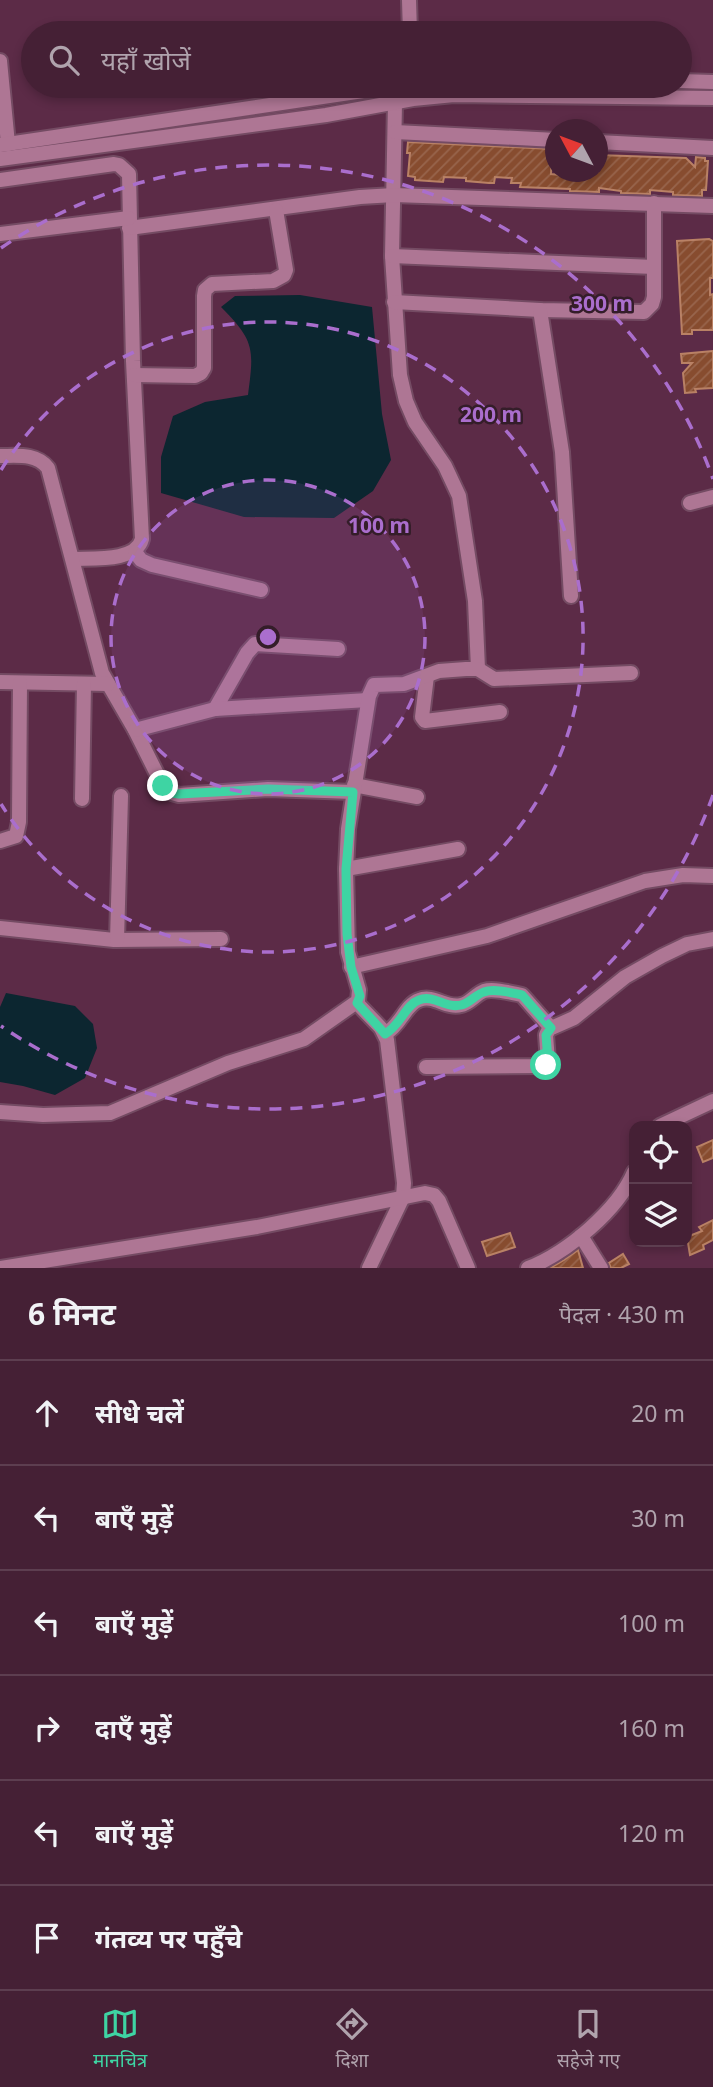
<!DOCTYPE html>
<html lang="hi">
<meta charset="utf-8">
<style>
:root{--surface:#452035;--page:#4f2d41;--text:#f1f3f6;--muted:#b0a3ad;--line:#5d3e50;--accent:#3ed4a3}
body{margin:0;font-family:"Noto Sans","Noto Sans Devanagari",sans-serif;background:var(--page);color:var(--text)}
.controls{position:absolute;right:21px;bottom:21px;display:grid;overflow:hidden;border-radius:14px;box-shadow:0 4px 10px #0003}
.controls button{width:63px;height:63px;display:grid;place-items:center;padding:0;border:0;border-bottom:2px solid var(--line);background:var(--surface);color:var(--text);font:35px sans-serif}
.compass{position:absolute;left:545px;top:119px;width:63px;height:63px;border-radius:50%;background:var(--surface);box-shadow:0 4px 10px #0003;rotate:311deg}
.stop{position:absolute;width:21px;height:21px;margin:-16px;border:5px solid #3ed4a3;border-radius:50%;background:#fff}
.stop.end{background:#3ed4a3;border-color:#fff;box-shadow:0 2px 7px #0008}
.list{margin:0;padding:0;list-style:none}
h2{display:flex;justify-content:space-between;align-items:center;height:91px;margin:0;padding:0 28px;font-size:30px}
h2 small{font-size:23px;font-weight:400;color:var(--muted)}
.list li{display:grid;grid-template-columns:46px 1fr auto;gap:21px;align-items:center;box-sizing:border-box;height:105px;padding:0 28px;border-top:2px solid var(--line)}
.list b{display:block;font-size:26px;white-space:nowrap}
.list em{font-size:23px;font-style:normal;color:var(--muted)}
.icon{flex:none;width:38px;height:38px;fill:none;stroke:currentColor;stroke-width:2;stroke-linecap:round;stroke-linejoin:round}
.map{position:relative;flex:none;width:713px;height:1268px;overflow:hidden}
.search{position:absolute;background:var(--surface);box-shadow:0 4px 10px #0003;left:21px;right:21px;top:21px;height:77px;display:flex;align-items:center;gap:18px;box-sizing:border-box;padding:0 24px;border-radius:38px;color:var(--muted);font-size:26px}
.sheet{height:721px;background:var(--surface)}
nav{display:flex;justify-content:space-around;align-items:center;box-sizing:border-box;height:98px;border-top:2px solid var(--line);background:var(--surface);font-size:19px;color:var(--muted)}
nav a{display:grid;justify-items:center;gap:4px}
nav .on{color:var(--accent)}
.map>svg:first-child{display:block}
</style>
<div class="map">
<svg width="713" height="1268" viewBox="0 0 713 1268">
<defs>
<pattern id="building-hatch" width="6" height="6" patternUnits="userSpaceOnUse" patternTransform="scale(1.75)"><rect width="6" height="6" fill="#874c2f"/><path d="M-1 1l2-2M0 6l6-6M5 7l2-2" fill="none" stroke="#98654d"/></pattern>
</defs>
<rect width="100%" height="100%" fill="#5c2b47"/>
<g fill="#0c2630">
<path d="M300,295L372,307L382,414L391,460L373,491L334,518L244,517L161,493V457L173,416L205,402L248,395C254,349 255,341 221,307L235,296Z"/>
<polygon points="6,993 75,1006 93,1024 97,1048 85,1078 55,1095 23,1086 0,1082 0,1007"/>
</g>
<g fill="url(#building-hatch)" stroke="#b98165" stroke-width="2">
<polygon points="408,142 552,149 551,174 569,176 570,172 598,172 598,155 686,158 695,167 696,157 705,158 705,161 708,161 706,190 702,190 702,196 673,195 673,192 650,190 650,194 621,193 621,191 599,188 599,192 570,191 570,189 520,187 521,183 511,183 512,178 495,177 494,183 489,183 466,181 466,178 444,177 443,182 415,180 415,177 408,176 410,153 407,153"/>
<polygon points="709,239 713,241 713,278 710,278 710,295 713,294 713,330 692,330 692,334 682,334 677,241"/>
<polygon points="713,351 713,388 695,389 696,392 685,393 683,373 692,363 682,363 681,354"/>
<polygon points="713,1140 713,1158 703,1162 697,1147"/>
<polygon points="713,1220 713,1240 703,1245 704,1249 690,1255 687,1237 702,1231 699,1227"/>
<polygon points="510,1233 515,1247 487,1256 482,1242"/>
<polygon points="578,1250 583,1268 550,1268 564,1260"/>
<polygon points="623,1254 629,1264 621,1268 611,1268 609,1263"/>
</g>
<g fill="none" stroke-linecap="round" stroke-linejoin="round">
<defs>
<g id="minor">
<polyline points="409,0 410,33"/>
<polyline points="0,61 8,144"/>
<polyline points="680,81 713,82"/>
<polyline points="395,103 392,256 400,375 406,401 415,422 445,466 459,496 475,601 478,669"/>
<polyline points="395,132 556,140"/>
<polyline points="598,142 713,148"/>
<polyline points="0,145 397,86"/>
<polyline points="0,159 326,115 413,99 454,95 713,98"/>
<path d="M0,180L114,164L119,165L129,174L133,361L142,539C136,562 93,558 73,559"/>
<polyline points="129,228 360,197 394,195 713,206"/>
<polyline points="0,234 129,218"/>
<polyline points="392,256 654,267"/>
<polyline points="394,302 540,310 644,312 652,304 654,297 654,203"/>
<polyline points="540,310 562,452 571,596"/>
<polyline points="134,375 195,376 201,373 204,368 204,296 205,290 212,284 273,281 284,275 286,270 276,210"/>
<path d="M0,456C17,456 36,453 48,468L102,673L135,730L163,786L172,793L179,795L268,789L353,792"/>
<polyline points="690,503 713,497"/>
<polyline points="135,552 141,560 152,565 261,590"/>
<polyline points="427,676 422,717 425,721 500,712"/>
<polyline points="0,682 108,684"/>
<polyline points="215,709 247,653 255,644 338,649"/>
<polyline points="135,730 215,709 368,700"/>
<polyline points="354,785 417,797"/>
<polyline points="82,799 84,684"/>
<polyline points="0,841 16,836 19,822 20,683"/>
<polyline points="346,869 458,849"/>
<polyline points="0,928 114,940 221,939"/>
<polyline points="117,940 121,796"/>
<polyline points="351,967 487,936 645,881 683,875 713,876"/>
<polyline points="357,1003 381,1028 387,1040 404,1183 403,1197 369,1268"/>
<path d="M385,1034C401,1025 405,1005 419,1000C434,994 446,1009 461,1005C469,1004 476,994 484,991C494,988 512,993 522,995L551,1028"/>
<polyline points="426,1067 543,1066 548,1061 546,1035 549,1029 574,1018 625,977 662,956 687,944 713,939"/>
<polyline points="0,1112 43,1115 110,1113 228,1063 304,1039 358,1001 359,990 348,952 346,869 348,829 369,696 374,685 404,684 439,671 466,669 478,669 494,679 631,673"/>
<polyline points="660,1126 713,1101"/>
<polyline points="581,1236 601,1268"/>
<polyline points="0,1268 257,1227 425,1193 434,1195 439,1201 468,1268"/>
<path d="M528,1268C567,1253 618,1210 634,1172"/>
</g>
</defs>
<use href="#minor" stroke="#744b63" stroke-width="18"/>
<use href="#minor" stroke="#ae7694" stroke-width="14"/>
</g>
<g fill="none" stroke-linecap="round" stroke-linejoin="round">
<path stroke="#3ed4a3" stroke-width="9" d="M163,786L172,793L179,794L268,789L353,792L346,869L347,934L351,967L360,996L357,1003L385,1034C401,1025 405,1005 419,1000C434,994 446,1009 461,1005C469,1004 476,994 484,992C494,988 512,993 522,995L551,1028L546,1035L548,1061L546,1065"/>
</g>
<circle cx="268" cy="637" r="157" fill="#aa6ecd" fill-opacity=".12"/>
<g fill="none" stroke="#aa6ecd" stroke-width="3.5" stroke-dasharray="12 9">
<circle cx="268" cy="637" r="157"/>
<path d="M1 470A315 315 0 1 1 1 804"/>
<path d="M713 795A472 472 0 0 1 1 1026M1 248A472 472 0 0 1 713 479"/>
</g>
<circle cx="268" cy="637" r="10" fill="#aa6ecd" stroke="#341d29" stroke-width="3.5"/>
<g font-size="21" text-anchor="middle" font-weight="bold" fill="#aa6ecd" stroke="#341d29" stroke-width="5" stroke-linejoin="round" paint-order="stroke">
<text x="602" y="311">300 m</text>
<text x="491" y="422">200 m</text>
<text x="379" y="533">100 m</text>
</g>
</svg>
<div class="controls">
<button><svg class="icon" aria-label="locate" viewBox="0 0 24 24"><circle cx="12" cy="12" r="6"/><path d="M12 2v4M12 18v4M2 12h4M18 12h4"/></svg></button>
<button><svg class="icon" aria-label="layers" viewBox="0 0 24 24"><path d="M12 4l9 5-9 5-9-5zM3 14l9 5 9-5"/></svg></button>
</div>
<svg class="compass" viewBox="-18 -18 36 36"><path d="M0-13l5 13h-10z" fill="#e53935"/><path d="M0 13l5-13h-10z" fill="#b0a3ad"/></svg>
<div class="stop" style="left:546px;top:1065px"></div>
<div class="stop end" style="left:163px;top:786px"></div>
<div class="search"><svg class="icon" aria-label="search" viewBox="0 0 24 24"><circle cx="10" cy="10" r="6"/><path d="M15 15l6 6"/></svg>यहाँ खोजें</div>
</div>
<section class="sheet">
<h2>6 मिनट<small>पैदल · 430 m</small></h2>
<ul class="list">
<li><svg class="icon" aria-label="ahead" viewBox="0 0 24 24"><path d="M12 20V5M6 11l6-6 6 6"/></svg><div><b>सीधे चलें</b></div><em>20 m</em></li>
<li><svg class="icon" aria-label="left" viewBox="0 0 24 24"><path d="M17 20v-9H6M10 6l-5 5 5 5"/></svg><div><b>बाएँ मुड़ें</b></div><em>30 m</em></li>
<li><svg class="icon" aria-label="left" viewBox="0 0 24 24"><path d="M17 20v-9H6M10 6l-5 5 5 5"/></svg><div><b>बाएँ मुड़ें</b></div><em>100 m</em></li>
<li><svg class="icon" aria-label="right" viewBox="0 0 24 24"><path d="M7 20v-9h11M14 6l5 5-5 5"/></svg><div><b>दाएँ मुड़ें</b></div><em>160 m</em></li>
<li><svg class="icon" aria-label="left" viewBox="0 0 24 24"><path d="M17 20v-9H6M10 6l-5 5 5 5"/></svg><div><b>बाएँ मुड़ें</b></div><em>120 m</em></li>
<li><svg class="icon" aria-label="arrive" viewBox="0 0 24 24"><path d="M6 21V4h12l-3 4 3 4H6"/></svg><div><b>गंतव्य पर पहुँचे</b></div></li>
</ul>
</section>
<nav>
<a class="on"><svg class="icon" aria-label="map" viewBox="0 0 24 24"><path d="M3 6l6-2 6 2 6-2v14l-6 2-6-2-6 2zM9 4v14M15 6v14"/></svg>मानचित्र</a>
<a><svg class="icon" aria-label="directions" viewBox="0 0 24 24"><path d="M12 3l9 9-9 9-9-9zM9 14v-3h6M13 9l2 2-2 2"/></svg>दिशा</a>
<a><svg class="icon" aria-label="saved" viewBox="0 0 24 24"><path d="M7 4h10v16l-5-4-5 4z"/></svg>सहेजे गए</a>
</nav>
